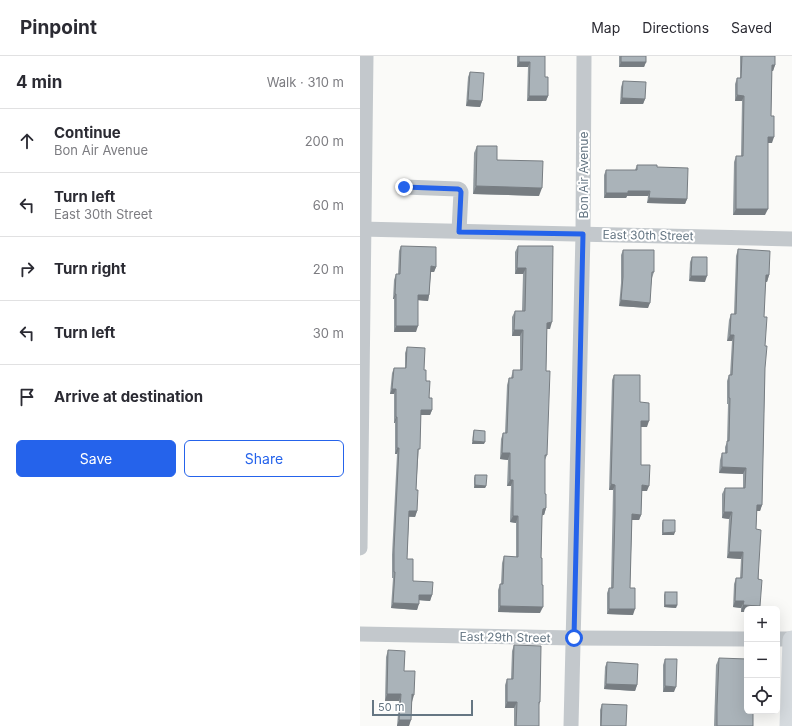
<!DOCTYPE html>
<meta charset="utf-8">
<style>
:root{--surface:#fff;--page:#f2f2f3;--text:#2b2b33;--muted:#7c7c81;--line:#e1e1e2;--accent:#2563eb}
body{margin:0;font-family:Inter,sans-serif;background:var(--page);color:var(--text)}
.controls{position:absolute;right:12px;bottom:12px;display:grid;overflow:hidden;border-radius:6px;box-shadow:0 4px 16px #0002}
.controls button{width:36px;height:36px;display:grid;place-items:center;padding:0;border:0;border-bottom:1px solid var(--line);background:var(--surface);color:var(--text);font:20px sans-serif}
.scale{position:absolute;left:12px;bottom:10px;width:101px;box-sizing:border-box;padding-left:4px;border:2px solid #657683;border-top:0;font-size:11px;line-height:14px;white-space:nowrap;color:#657683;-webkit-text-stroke:3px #fff;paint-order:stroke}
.stop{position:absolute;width:12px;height:12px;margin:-9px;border:3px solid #2563eb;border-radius:50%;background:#fff}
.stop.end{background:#2563eb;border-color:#fff;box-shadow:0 1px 4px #0008}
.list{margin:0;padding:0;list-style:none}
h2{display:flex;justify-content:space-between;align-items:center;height:52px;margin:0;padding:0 16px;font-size:17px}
h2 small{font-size:13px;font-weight:400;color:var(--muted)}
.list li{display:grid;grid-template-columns:26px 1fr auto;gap:12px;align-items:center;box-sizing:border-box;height:64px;padding:0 16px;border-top:1px solid var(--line)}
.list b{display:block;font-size:15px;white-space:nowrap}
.list p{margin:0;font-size:13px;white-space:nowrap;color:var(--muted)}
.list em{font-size:13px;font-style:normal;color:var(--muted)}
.actions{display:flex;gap:8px;padding:12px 16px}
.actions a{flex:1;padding:9px 0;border:1px solid var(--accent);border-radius:6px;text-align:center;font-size:14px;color:var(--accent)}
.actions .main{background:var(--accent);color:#fff}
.icon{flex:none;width:22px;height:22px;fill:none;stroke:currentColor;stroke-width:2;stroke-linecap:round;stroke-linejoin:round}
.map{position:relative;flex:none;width:432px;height:670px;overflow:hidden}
header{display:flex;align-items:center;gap:24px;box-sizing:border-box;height:56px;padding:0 20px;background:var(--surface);border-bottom:1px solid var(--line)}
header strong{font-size:19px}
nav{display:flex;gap:22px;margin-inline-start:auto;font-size:14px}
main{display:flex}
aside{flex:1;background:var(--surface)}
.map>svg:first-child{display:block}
</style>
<header>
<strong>Pinpoint</strong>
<nav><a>Map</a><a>Directions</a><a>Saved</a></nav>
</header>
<main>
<aside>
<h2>4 min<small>Walk · 310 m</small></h2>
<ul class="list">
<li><svg class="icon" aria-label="ahead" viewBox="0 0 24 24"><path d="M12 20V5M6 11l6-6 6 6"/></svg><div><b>Continue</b><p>Bon Air Avenue</p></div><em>200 m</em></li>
<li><svg class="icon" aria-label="left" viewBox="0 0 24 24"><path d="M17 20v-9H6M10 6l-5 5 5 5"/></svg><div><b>Turn left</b><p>East 30th Street</p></div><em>60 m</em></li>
<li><svg class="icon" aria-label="right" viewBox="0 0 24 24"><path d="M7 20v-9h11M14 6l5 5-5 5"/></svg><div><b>Turn right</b></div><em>20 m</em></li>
<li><svg class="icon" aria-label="left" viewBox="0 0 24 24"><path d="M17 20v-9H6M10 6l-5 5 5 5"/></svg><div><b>Turn left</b></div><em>30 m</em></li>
<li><svg class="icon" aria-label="arrive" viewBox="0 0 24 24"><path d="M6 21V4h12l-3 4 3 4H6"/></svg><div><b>Arrive at destination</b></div></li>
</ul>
<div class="actions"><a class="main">Save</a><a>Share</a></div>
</aside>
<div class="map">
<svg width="432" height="670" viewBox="0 0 432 670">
<rect width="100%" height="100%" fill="#fafaf8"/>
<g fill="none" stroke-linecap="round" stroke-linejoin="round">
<g stroke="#c3c8cc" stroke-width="15">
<polyline points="44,131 98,133 100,134 101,136 99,175"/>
<polyline points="0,173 432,183"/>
<polyline points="0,492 6,0"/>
<polyline points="0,578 214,582 387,583"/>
<polyline points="417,583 432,583"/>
<polyline points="211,670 223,178 224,0"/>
</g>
<polyline stroke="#d6dbdf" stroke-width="19" points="429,670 432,584"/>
</g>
<g fill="#929a9f">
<polygon points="157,0 185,0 185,21 188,40 186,45 167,45 168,11 157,11"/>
<polygon points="259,0 286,0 286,6 284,11 259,11"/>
<polygon points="380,0 415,0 415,9 413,15 412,15 411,60 412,87 408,87 405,159 373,159 374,106 376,100 381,100 382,45 375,45 375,28 377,22 380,22"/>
<polygon points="110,16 122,45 120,51 106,50 108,21"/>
<polygon points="263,25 285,43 283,48 260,48 261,31"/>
<polygon points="117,90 137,104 179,140 113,138 114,97"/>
<polygon points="277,109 297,111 327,143 325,148 287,147 288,140 267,140 266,142 244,142 244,119 246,114 275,114"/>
<polygon points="41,190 76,211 74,216 71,216 69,239 68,245 58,244 56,276 34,276 34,243 33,243 34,224 36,218 38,218 39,195"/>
<polygon points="158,190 190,273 187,273 186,315 187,399 185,404 185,438 186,452 184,459 182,459 182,463 180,557 138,556 138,534 140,528 141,528 142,507 144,500 156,501 156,467 150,466 151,430 147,430 148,404 140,403 141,383 143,377 145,377 147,329 149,322 151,322 153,314 160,314 160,280 152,280 152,261 155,255 162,255 163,218 155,218 155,196"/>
<polygon points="378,193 409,219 407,226 405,226 404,261 405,312 402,449 400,455 397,455 396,473 400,550 399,553 387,553 387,556 381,556 381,552 373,551 374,528 376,522 380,522 381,503 367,502 369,463 362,462 362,438 365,432 383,432 383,418 359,417 360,404 362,397 365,397 365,391 367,386 368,348 367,348 367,325 369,319 370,319 372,285 367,285 369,264 371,258 374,258 376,200"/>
<polygon points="263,194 294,216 292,222 288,252 259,250 261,227 261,199"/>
<polygon points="332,201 345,226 329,225 330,206"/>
<polygon points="47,291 64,314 72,354 70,359 61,359 56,434 57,455 55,461 49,461 47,503 53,525 72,539 70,545 59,544 57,554 31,552 33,522 32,522 32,499 37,398 35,398 35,367 34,367 34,338 30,338 32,317 34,312 45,312 45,297"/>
<polygon points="254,319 280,346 287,371 281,371 281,409 287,435 282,435 281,459 279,464 272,464 270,532 273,559 247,558 247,537 249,532 251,532 253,434 249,434 252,324"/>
<polygon points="114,374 124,388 112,388 113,377"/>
<polygon points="115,419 126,430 125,432 114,432 114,422"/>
<polygon points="303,464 314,479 302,479 302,467"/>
<polygon points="305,536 317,549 316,552 304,551 304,539"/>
<polygon points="154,589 180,646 179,649 179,670 154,670 154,652 145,652 145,629 147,623 151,623 152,595"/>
<polygon points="28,594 44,615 52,646 49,670 37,670 39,645 25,645 26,601"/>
<polygon points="359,602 393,670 354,670 356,609"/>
<polygon points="305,603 314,636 303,636 303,609"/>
<polygon points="247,606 277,629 275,635 244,633 245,611"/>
<polygon points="242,648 266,670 240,670 240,654"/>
</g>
<g fill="#777d82">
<polygon points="159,6 170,6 168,11 157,11"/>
<polygon points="261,6 286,6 284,11 259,11"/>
<polygon points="412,9 415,9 413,15 410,15"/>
<polygon points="377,39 384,40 382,45 375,45"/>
<polygon points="169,40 188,40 186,45 167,45"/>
<polygon points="262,42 285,43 283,48 260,48"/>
<polygon points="108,44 122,45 120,51 106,50"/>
<polygon points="408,81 414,81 412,87 406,87"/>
<polygon points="116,130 182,132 179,140 113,138"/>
<polygon points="268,135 290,135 288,140 267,140 266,142 244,142 246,137"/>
<polygon points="289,142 327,143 325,148 287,147"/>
<polygon points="376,153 408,153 405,159 373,159"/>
<polygon points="71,210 76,211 74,216 69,216"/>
<polygon points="157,212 166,212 163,218 155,218"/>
<polygon points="406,219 409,219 407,226 403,225"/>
<polygon points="331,220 347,220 345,226 329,225"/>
<polygon points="35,238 36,238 34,243 33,243"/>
<polygon points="58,239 69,239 68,245 56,244"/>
<polygon points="261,244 290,247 288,252 259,250"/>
<polygon points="192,266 190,273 184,273 187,267"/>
<polygon points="36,270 58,270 56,276 34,276"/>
<polygon points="154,274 163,274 160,280 152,280"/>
<polygon points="370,279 374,279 372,285 367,285"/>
<polygon points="32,333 36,333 34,338 30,338"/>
<polygon points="61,354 72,354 70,359 59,359"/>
<polygon points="36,361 37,361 35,367 34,367"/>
<polygon points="281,365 289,365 287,371 279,371"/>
<polygon points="113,385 125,386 124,388 112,388"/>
<polygon points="37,392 39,392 37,398 35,398"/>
<polygon points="142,397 150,397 148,404 140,403"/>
<polygon points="362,411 386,412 383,418 359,417"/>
<polygon points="150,424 153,424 151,430 147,430"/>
<polygon points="251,428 255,429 253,434 249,434"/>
<polygon points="115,429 126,430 125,432 114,432"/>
<polygon points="282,429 289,430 287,435 280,435"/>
<polygon points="397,449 402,449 400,455 394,455"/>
<polygon points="186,452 184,459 180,459 183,453"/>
<polygon points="49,455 57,455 55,461 47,460"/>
<polygon points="364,456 372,456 369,463 362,462"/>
<polygon points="272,458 281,459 279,464 270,464"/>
<polygon points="153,460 158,460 156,467 150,466"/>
<polygon points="315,476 314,479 302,479 303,477"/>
<polygon points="369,496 383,496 381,503 367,502"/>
<polygon points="59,539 72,539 70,545 57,544"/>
<polygon points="375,545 384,545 381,552 373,551"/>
<polygon points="33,547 59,548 57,554 31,552"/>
<polygon points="305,549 317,549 316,552 304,551"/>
<polygon points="383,549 400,550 399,553 387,553 387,556 381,556"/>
<polygon points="140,550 183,551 180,557 138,556"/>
<polygon points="249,553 275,553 273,559 247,558"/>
<polygon points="246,628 277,629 275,635 244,633"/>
<polygon points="305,630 316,631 314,636 303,636"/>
<polygon points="27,638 41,638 39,645 25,645"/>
<polygon points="52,638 54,639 52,646"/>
<polygon points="147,646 157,646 154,652 145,652"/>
<polygon points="39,664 51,664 49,670 37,670"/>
</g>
<g fill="#aab3b9" stroke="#777d82">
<polygon points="159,0 185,0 185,21 188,21 188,40 169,40 170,6 159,6"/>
<rect x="261" y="0" width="25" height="6"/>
<polygon points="382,0 415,0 415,9 412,9 411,60 414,60 414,81 408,81 408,153 376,153 376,100 383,100 384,40 377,39 377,22 381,22"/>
<polygon points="110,16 124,17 122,45 108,44"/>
<polygon points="263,25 286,26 285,43 262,42"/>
<polygon points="117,90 137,90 137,104 183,105 182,132 116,130"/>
<polygon points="277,109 297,109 297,111 328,112 327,143 289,142 290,135 268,135 268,137 246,137 246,114 277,114"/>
<polygon points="41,190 76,191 76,211 71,210 69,239 58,239 58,270 36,270 36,238 35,238 36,218 40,218"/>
<polygon points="158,190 193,190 192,266 187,267 186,315 190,315 187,399 185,399 185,438 186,438 186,452 183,453 182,461 181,502 182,502 182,529 183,529 183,551 140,550 140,528 143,528 144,500 158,501 158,460 153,460 153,424 150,424 150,397 142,397 143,377 147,377 149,322 153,322 153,314 162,314 163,274 154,274 155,255 165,255 166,212 157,212"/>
<polygon points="378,193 410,195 409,219 406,219 404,261 407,261 405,290 407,290 405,312 402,449 397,449 396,473 401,474 398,523 402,524 400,550 383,549 384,545 375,545 376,522 382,522 383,496 369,496 372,456 364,456 365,432 385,432 386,412 362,411 362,397 367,397 367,385 369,385 370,342 369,342 369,319 372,319 374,279 370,279 371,258 376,258"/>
<polygon points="263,194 294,194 294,216 292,216 290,247 261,244 263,221"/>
<polygon points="332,201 347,201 347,220 331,220"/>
<polygon points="47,291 65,292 64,314 66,314 66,325 70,325 69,342 72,342 72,354 61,354 60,393 58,393 56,434 58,434 57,455 49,455 47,503 53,503 53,525 73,526 72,539 59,539 59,548 33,547 35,516 34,516 34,493 39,392 37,392 37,361 36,361 36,333 32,333 34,312 46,312"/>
<polygon points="254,319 280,319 280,346 289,347 289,365 281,365 281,409 290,409 289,430 282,429 281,459 272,458 270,532 275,532 275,553 249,553 249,532 253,532 255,458 255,429 251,428"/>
<polygon points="114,374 125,375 125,386 113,385"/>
<polygon points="115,419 127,419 126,430 115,429"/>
<polygon points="303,464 315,464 315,476 303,477"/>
<rect x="305" y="536" width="12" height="13"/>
<polygon points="154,589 181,590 180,646 179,646 179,670 156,670 157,646 147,646 147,623 153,623"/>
<polygon points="28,594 45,595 44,615 55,615 54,639 52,638 51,664 39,664 41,638 27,638"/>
<polygon points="359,602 387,603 387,655 393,655 393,670 357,670 357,650"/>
<polygon points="305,603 317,603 316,631 305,630"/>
<polygon points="247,606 278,608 277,629 246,628"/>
<polygon points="242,648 267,649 266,670 241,670"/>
</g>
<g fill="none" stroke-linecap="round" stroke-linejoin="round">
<polyline stroke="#2563eb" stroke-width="5" points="44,131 98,133 100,134 101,136 99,176 223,178 214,582"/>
</g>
<g text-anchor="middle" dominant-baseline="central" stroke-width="4" stroke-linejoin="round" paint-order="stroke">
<g font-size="12" fill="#657683" stroke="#fff">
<text transform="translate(223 119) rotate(-90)">Bon Air Avenue</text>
<text transform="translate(288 179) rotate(1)">East 30th Street</text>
<text transform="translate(145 581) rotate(1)">East 29th Street</text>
</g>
</g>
</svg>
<div class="controls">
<button>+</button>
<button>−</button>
<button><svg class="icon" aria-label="locate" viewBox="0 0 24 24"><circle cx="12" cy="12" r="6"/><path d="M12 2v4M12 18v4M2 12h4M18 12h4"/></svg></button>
</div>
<div class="scale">50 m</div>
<div class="stop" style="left:214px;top:582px"></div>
<div class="stop end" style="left:44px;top:131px"></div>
</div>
</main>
